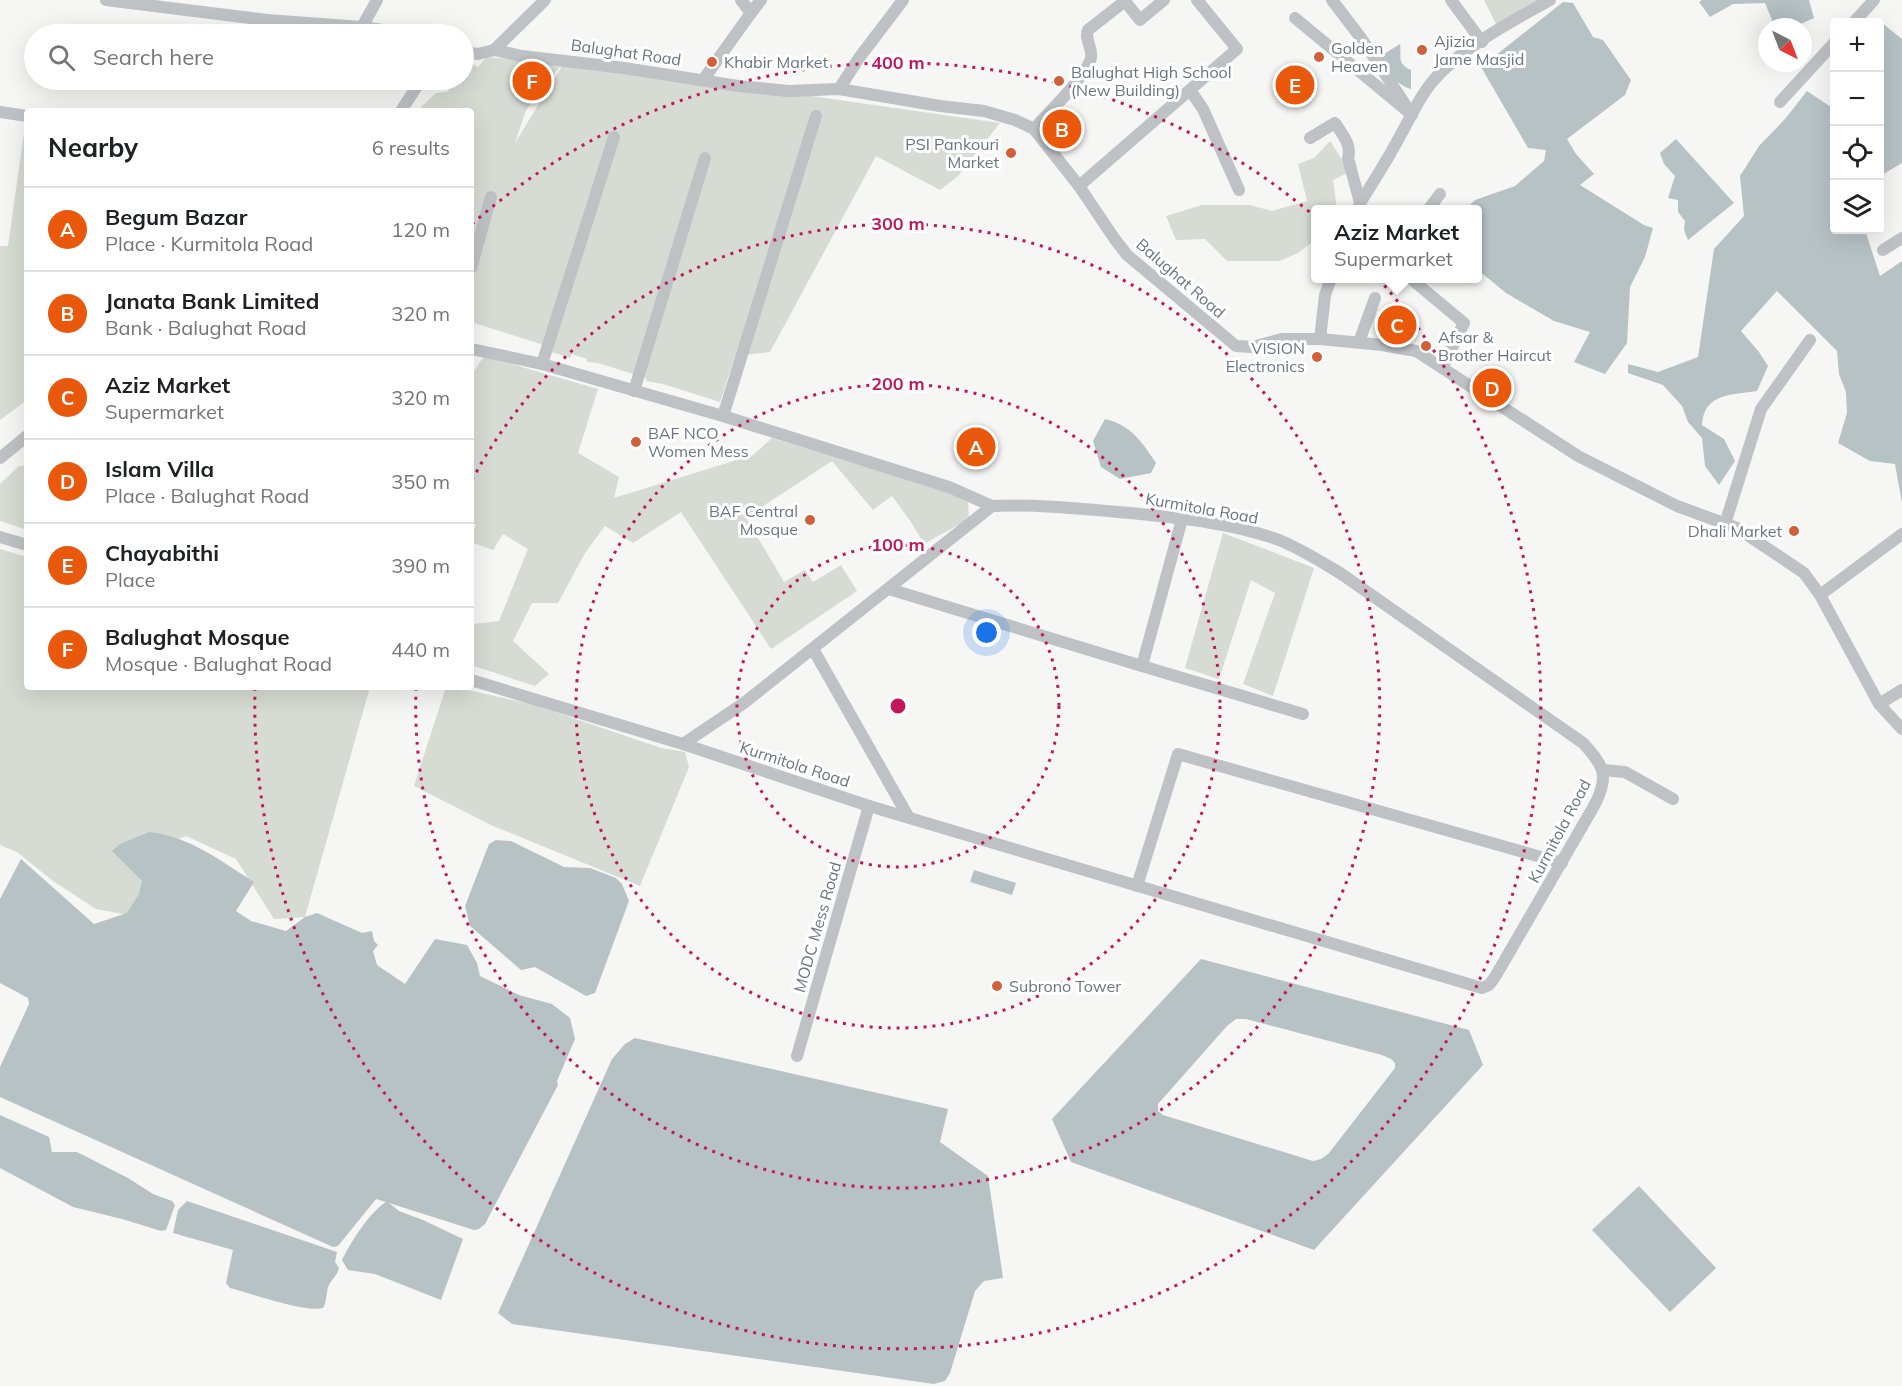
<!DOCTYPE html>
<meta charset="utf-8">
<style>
:root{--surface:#fff;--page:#f2f2f2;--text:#202124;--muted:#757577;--line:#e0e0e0;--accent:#ea580c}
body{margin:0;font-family:Mulish,sans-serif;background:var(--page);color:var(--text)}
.controls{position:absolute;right:18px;top:18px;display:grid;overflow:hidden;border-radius:6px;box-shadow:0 6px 24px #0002}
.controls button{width:54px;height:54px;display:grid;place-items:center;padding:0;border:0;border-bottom:2px solid var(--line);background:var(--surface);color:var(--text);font:30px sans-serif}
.compass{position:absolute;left:1758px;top:18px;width:54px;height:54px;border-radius:50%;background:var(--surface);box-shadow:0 6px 24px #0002;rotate:138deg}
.you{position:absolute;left:987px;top:633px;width:21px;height:21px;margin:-15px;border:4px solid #fff;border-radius:50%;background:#1a73e8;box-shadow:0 0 0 9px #1a73e833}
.badge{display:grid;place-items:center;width:39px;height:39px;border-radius:50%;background:var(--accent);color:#fff;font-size:20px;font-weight:700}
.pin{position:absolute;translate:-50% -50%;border:3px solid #fff;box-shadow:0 2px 6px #0006}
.popup{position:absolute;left:1311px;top:205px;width:171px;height:78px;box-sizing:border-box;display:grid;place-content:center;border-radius:6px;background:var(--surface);filter:drop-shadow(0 2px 4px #0005);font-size:20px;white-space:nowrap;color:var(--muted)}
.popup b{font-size:22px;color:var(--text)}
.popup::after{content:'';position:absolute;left:50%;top:100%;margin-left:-12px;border:12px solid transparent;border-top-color:var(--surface)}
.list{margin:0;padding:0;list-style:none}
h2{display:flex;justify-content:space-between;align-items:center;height:78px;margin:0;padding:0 24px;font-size:26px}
h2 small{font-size:20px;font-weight:400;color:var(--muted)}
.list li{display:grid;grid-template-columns:39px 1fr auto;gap:18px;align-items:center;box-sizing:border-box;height:84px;padding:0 24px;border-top:2px solid var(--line)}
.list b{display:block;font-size:22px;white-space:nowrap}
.list p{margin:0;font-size:20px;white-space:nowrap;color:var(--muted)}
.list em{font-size:20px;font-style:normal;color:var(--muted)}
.icon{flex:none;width:33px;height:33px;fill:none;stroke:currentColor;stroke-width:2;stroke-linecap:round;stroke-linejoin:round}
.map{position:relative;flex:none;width:1902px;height:1386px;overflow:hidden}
.search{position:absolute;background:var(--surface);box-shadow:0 6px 24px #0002;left:24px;top:24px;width:450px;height:66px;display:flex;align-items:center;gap:15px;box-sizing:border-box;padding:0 21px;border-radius:33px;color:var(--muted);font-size:22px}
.panel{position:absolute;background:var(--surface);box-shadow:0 6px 24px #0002;left:24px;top:108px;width:450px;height:582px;border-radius:6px}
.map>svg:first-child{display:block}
</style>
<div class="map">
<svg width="1902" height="1386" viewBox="0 0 1902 1386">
<rect width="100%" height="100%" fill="#f6f6f4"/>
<g fill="#d6dbd3">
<polygon points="1484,0 1549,0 1498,28"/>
<polygon points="486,57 523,60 560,67 526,110 515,143 565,61 1000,123 957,177 940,190 876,156 770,352 735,356 720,402 663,384 646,381 646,378 598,363 587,362 587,359 572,354 570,358 552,352 553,348 471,322 471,111 417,111 436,93 447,92 455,80 464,80 464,65 466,60 478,67"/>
<polygon points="25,126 27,126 27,400 0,420 0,246 8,246"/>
<polygon points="1330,141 1350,172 1333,180 1337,209 1316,210 1316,239 1298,253 1280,261 1227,261 1205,239 1176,240 1166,216 1202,205 1250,205 1272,211 1307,201 1298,164 1314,158"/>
<polygon points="484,356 598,389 578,453 619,477 614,498 753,455 772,438 968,498 969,519 924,544 911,522 892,496 873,510 832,461 748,516 747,519 784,582 805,570 813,582 841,565 857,591 771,649 681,512 633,543 605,526 585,553 558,603 532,603 513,641 549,674 535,686 471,665 474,624 499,621 528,549 503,534 493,550 471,542 476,524 471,524 471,376"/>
<polygon points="27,465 27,530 0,521 0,484 19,466"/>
<polygon points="1223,533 1314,568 1273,696 1243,684 1275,593 1251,580 1219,679 1185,668"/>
<polygon points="0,549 27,557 27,687 370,687 305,917 274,919 236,859 186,836 137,855 161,882 133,916 96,909 53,881 17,852 0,845"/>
<polygon points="446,687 455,687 535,705 661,748 685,752 689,767 640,886 491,825 414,786"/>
</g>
<g fill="#b7c2c5" fill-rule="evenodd">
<polygon points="1702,0 1809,0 1814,18 1794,27 1775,27 1765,3 1733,4 1710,17 1699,2"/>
<polygon points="1563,2 1573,3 1593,37 1603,40 1631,80 1625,95 1567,139 1576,154 1594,174 1580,185 1644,225 1653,228 1645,257 1630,287 1627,343 1605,374 1574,362 1590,332 1554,321 1506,293 1478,270 1478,210 1466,209 1475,200 1515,186 1544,161 1546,150 1528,148 1481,67"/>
<polygon points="1877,19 1902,39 1902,163 1880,176 1880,22 1874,22"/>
<path d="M1400,44C1402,57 1396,63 1411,70V89C1395,85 1388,69 1379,57Z"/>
<path d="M1807,91L1834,109V230H1865L1880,276L1902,261V503L1895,464L1870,461L1838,443L1847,413L1846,392L1839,374L1837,351L1777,291L1741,331L1759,352L1768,366L1757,391C1731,395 1704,393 1702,425L1724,439L1735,461L1719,485L1705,466L1702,438L1688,422L1682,406L1663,385L1628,373V364L1658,372L1698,357L1714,249L1744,216L1740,176L1759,146L1785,119Z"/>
<polygon points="1676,139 1734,203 1688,240 1684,230 1685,221 1678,212 1678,200 1668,198 1675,176 1664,164 1660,153"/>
<path d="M1105,419C1131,425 1142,442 1156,463L1151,473L1120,479L1101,467L1093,441Z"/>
<path d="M149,832C189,836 221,861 254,882L236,911L251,921L286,931L305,917L317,913L362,933L372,931L374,941L378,945L373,951L377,965L405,984L435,939L467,945L477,963L480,976L519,995L552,1004L570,1018L575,1039L557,1081L558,1085L485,1224L479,1229L474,1230L389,1203L399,1211L423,1220L463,1239L441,1300L375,1274L348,1270L342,1260C352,1240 369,1213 386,1202L376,1199L338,1246L333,1247L0,1097V1067L29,1004L28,998L0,983V899L21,859L94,924L127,913L139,894L142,881L112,851L120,844Z"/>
<polygon points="496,840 511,841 564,867 590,868 616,878 622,884 629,901 595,993 586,996 535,967 521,970 470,926 465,906 489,844"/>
<polygon points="974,870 1016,883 1012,895 970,882"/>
<path d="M1201,959L1469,1030L1483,1065L1314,1250L1071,1162L1052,1119ZM1236,1019H1246L1382,1055L1391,1059L1395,1063V1068L1329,1153L1321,1159L1313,1161L1163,1115L1158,1111V1104L1227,1026Z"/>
<polygon points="635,1038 948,1109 940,1142 988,1176 1003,1278 984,1281 975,1291 950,1373 945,1381 934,1384 512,1324 498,1313 612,1059 625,1044"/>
<polygon points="0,1115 49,1137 52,1152 77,1152 128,1178 153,1194 172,1201 175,1205 166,1230 161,1231 122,1219 73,1207 0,1168"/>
<polygon points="1639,1186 1716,1268 1670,1312 1592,1230"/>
<path d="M187,1201L337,1252L335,1262L339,1268C337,1276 331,1280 328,1287C326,1294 327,1301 323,1308C306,1313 250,1293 230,1288L226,1283L233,1250L173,1233L178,1210Z"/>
</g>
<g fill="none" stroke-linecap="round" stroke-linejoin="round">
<g stroke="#bec2c5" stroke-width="12">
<polyline points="106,0 267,20 362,27 411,34"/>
<polyline points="1124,0 1140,20 1164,0"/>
<polyline points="1332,0 1361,38 1405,104"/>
<polyline points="1451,0 1482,42"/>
<polyline points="751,13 761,0"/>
<polyline points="1295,18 1412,115"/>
<polyline points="1854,22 1874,0"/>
<polyline points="362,27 377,0"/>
<polyline points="494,50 545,0"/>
<polyline points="464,52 478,54 494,50 522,56 624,68 738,86 788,91 839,89 940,106 984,111 1015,120 1034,129 1079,186 1114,238 1127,255 1236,346 1252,347 1282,339 1320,339 1382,345 1416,351 1578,456 1677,506 1737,528 1804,573 1820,595 1879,704 1902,729"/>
<polyline points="703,80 751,13 741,0"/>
<polyline points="839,89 859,58 903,0"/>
<polyline points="1190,90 1203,109 1239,190"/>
<polyline points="1780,102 1834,43"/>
<polyline points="401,111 421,80"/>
<polyline points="0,112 27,116"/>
<path d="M1034,129C1048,113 1086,77 1091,58C1093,48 1084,39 1088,30L1125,1"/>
<path d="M1310,138L1335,123C1342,134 1352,145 1348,158L1360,203"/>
<polyline points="1079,186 1237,49 1197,0"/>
<path d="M1358,210L1360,203C1374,181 1388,159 1400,136C1411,117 1419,97 1433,81C1461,48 1512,21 1550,0"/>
<polyline points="1428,210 1440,194"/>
<polyline points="1883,250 1902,238"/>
<polyline points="471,268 491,197"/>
<polyline points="1410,278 1464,323 1442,368"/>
<polyline points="1320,339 1325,295 1331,278"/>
<polyline points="1359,342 1375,298"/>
<polyline points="471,349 542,364 723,416 949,487 992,506"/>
<polyline points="542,364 614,137"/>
<polyline points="634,391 705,158"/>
<polyline points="723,416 816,116"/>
<polyline points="0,458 27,436"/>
<polyline points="1725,524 1761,409 1810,340"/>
<polyline points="0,537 27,545"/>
<polyline points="889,589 1142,666 1182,519"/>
<polyline points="1820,595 1902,534"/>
<polyline points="813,649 909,818"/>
<polyline points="1142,666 1303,714"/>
<path d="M471,680L683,744L869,806L1482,988L1489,985L1495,977L1594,806C1610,776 1604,766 1583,743L1340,573C1320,561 1301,549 1279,540C1233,523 1179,518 1130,513C1084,509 1038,504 992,506L744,703L683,744"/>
<polyline points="1879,704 1902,690"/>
<polyline points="1603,770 1625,772 1673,799"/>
<polyline points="1137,886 1178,754 1562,863"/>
<polyline points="797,1056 869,806"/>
</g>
</g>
<g fill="none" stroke="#c2185b" stroke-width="3" stroke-dasharray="3 6">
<circle cx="898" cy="706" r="161"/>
<circle cx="898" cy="706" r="322"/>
<path d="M472 480A482 482 0 1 1 416 689"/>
<path d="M472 224A643 643 0 1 1 255 689"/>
</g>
<g fill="#d05f3a" stroke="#fff" stroke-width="2">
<circle cx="1422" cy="50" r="6"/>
<circle cx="1319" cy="57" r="6"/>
<circle cx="712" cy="62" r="6"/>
<circle cx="1059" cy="81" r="6"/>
<circle cx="1011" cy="153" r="6"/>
<circle cx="1426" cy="346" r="6"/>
<circle cx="1317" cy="357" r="6"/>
<circle cx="636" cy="442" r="6"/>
<circle cx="810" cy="520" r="6"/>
<circle cx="1794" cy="531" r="6"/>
<circle cx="997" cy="986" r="6"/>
</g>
<g text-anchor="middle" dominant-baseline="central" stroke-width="6" stroke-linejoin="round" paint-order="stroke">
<g font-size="16" fill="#697681" stroke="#fff" text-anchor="start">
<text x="1434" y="41">Ajizia<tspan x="1434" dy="18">Jame Masjid</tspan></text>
<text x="1331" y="48">Golden<tspan x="1331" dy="18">Heaven</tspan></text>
<text x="724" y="62">Khabir Market</text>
<text x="1071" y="72">Balughat High School<tspan x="1071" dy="18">(New Building)</tspan></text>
<text x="999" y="144" text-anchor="end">PSI Pankouri<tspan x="999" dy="18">Market</tspan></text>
<text x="1438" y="337">Afsar &amp;<tspan x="1438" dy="18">Brother Haircut</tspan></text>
<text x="1305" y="348" text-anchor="end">VISION<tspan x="1305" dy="18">Electronics</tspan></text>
<text x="648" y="433">BAF NCO<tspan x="648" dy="18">Women Mess</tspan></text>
<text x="798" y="511" text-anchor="end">BAF Central<tspan x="798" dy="18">Mosque</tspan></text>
<text x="1782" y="531" text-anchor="end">Dhali Market</text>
<text x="1009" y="986">Subrono Tower</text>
</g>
<g font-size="16" fill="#697681" stroke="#fff">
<text transform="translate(626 52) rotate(8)">Balughat Road</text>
<text transform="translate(1181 278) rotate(41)">Balughat Road</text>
<text transform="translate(1202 508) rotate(10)">Kurmitola Road</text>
<text transform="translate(795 764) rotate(18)">Kurmitola Road</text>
<text transform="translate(1559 831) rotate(-62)">Kurmitola Road</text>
<text transform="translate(817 927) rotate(-74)">MODC Mess Road</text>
</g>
</g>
<circle cx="898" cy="706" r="9" fill="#c2185b" stroke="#fff" stroke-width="3"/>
<g font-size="18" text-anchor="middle" font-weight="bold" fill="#c2185b" stroke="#fff" stroke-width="6" stroke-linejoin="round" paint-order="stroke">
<text x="898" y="69">400 m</text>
<text x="898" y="230">300 m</text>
<text x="898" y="390">200 m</text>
<text x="898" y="551">100 m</text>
</g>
</svg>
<div class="controls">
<button>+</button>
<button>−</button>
<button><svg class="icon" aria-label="locate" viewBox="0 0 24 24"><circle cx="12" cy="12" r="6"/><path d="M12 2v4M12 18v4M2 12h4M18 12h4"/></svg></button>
<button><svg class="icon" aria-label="layers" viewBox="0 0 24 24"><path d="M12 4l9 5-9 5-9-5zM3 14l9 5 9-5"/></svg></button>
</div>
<svg class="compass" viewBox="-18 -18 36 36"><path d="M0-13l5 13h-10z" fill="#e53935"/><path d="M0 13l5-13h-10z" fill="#757577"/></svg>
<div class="you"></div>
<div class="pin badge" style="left:976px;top:447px">A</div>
<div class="pin badge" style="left:1062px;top:129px">B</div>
<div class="pin badge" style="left:1397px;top:325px">C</div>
<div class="popup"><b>Aziz Market</b>Supermarket</div>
<div class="pin badge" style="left:1492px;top:388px">D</div>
<div class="pin badge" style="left:1295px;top:85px">E</div>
<div class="pin badge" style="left:532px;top:81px">F</div>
<div class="search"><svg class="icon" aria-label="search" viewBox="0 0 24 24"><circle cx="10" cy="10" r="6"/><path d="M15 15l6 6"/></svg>Search here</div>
<section class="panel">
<h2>Nearby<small>6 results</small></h2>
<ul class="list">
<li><span class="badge">A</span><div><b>Begum Bazar</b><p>Place · Kurmitola Road</p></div><em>120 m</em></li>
<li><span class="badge">B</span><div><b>Janata Bank Limited</b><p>Bank · Balughat Road</p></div><em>320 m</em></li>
<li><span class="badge">C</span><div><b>Aziz Market</b><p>Supermarket</p></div><em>320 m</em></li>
<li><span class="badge">D</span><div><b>Islam Villa</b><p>Place · Balughat Road</p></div><em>350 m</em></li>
<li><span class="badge">E</span><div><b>Chayabithi</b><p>Place</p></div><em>390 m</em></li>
<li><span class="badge">F</span><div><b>Balughat Mosque</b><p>Mosque · Balughat Road</p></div><em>440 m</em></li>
</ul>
</section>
</div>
